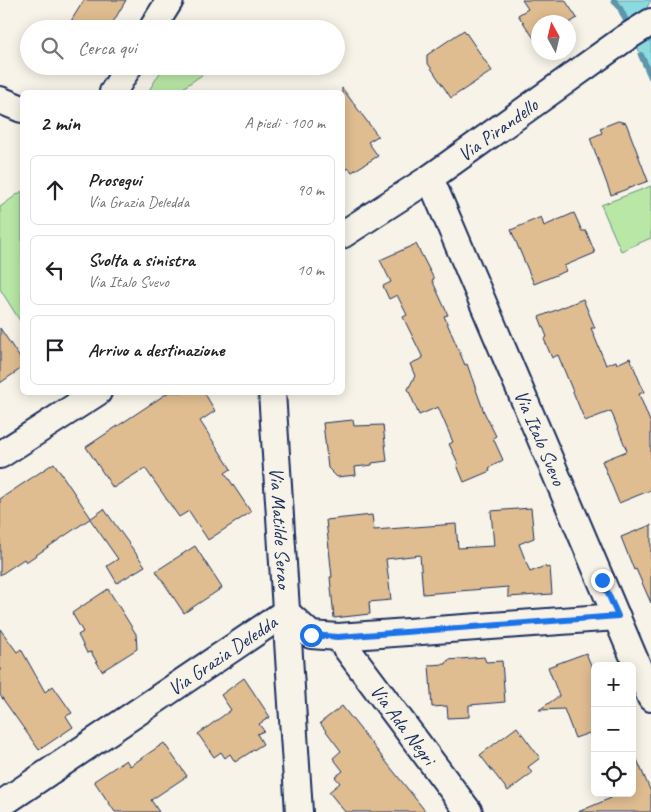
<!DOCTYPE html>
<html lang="it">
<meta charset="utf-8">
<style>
:root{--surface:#fff;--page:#f2f2f2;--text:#202124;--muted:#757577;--line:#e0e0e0}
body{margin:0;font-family:Caveat,sans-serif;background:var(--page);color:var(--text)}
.controls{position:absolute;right:15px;bottom:15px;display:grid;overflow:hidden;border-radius:8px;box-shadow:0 2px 12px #0003}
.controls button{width:45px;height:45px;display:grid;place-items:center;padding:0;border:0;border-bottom:1px solid var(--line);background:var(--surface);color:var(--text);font:25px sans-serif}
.compass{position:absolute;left:531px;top:15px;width:45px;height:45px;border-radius:50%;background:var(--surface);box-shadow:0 2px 12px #0003;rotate:352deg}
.stop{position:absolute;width:15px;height:15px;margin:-11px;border:4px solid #1a73e8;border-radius:50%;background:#fff}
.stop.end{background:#1a73e8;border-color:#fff;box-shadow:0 1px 5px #0008}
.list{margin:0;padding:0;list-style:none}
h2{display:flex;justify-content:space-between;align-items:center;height:65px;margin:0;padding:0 20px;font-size:21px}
h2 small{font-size:16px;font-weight:400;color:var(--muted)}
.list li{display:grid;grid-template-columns:32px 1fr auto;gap:15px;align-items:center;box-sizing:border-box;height:70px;margin:0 10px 10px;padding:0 10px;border:1px solid var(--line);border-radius:8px}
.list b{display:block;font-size:19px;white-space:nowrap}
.list p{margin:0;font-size:16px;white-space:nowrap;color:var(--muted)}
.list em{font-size:16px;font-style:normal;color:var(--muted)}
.icon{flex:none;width:28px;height:28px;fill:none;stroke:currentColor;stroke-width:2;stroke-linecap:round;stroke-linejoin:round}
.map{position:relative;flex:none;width:651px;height:812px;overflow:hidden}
.search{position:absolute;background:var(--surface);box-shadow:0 2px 12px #0003;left:20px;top:20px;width:325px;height:55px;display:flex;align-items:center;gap:12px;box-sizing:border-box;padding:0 18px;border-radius:28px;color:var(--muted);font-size:19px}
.panel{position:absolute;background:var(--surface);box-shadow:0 2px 12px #0003;left:20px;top:90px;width:325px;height:305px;border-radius:8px}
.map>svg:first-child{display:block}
</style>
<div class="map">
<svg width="651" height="812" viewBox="0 0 651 812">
<rect width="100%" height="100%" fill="#f7f3e8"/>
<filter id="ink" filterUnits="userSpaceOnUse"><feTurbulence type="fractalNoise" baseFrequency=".02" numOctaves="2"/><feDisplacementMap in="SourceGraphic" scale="10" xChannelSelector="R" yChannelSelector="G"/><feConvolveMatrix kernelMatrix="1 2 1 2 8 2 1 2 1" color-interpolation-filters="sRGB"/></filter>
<g filter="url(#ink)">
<g fill="#b8e7a6" stroke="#6a8b82">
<polygon points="164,66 215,66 177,92 148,92"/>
<polygon points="651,186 651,238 621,251 601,205"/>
<polygon points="22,191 22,324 0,289 0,207"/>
</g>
<polygon fill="#89dbdf" stroke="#5d96ab" points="614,0 651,0 644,13 651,24 651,77 620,8"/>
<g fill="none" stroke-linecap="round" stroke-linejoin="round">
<g stroke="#5d96ab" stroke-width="6">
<polyline points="614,0 620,8 629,27"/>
<polyline points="641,55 651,77"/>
</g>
</g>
<g fill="#dfbd91" stroke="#1b2f5e">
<polygon points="84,0 126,0 109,29 66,29"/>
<polygon points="522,0 565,0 577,18 568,24 538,22 538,44 518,15 528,9"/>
<polygon points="464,30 492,71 451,98 427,62 427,55"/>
<polygon points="342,88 378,136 368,142 378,156 352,172 349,168 342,172"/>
<polygon points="618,121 626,123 648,181 611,195 590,138 602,133 600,128"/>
<polygon points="574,213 582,231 586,231 595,253 564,266 566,271 534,284 511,230 541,217 544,226"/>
<polygon points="416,244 434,279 432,280 448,315 444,316 465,365 467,364 484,412 496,436 493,438 503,460 489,468 490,471 464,482 457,465 458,463 449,444 453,442 438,407 419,415 408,389 415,376 410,364 423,358 403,317 407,315 397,295 389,299 383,286 391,282 380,260"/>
<polygon points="583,299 595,328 591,328 606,365 616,361 617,364 630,358 644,392 639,394 651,424 651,490 619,503 602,461 627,451 611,411 585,421 558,355 552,358 544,339 547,337 539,317"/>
<polygon points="0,328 22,361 22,368 0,383"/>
<polygon points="169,392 204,392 215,411 200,421 231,469 225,473 251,512 208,540 189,511 179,517 145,468 113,488 86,447"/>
<polygon points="353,420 354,426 383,425 387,461 372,463 372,465 355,467 356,475 337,477 328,468 323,423"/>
<polygon points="54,463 91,518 26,562 24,559 0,575 0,499"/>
<polygon points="531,508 534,538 519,544 530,572 545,566 546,568 550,567 552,594 508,597 508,587 423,594 420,555 386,559 391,600 369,602 370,614 334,618 330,577 332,577 326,520 372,515 374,530 456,524 458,548 494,546 491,511"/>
<polygon points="104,509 145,566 117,583 107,566 118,559 90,519"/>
<polygon points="651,525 651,603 636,569 634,570 621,537"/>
<polygon points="195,546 222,588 184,613 156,571"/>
<polygon points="108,589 136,634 137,649 102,671 91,652 87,653 78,635 83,632 72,613"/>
<polygon points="0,629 17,652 21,649 45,692 53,686 72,713 66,716 73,727 39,750 0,695"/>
<polygon points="586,653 595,675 595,731 575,738 564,709 539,710 559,696 548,667"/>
<polygon points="484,657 486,662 502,661 505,702 469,705 469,717 448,718 447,706 432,707 429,665 446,664 448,660"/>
<polygon points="244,678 270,717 259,724 264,731 257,734 263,744 235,762 230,754 225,758 221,752 214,757 198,734 231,710 221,695"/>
<polygon points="342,706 364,734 426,812 345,812 329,792 340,783 335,777 343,771 333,758 341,751 320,723"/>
<polygon points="517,727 540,758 528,767 532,773 508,791 480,755"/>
<polygon points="164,743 187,776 151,800 159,812 115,812 94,781 126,760 130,766"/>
<polygon points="632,748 651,792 651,812 578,812 611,798 610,793 632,793"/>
</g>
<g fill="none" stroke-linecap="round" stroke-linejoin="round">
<defs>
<g id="minor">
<polyline points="152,29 170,0"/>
<polyline points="113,92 129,66"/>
<polyline points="0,100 22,109"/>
<path id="s1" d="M430,178L651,698"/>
<path id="s2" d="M342,235L430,178L624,39L651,22"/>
<path id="s3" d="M272,392L299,812"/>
<polyline points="0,455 98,392"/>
<path id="s4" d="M338,637L469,812"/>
<path id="s5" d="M0,805L286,612L311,635L338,637L617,617"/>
</g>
</defs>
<use href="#minor" stroke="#1b2f5e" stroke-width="30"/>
<use href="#minor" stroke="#f7f3e8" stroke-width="26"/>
</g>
</g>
<g fill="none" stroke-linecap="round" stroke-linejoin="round" filter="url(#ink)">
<polyline stroke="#1a73e8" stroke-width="6" points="311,635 338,637 618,616 602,580"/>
</g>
<g text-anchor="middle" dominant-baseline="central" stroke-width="4.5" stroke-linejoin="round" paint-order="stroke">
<g font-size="20" fill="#1b2f5e" stroke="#f7f3e8">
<text stroke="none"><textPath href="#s2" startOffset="188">Via Pirandello</textPath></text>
<text stroke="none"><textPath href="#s1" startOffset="282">Via Italo Svevo</textPath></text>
<text stroke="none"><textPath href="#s3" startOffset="136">Via Matilde Serao</textPath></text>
<text stroke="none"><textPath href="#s5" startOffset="268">Via Grazia Deledda</textPath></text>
<text stroke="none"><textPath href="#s4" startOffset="109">Via Ada Negri</textPath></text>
</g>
</g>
</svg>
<div class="controls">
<button>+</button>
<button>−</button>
<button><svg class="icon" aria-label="locate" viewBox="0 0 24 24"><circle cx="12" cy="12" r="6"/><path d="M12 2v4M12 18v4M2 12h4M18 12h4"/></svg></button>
</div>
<svg class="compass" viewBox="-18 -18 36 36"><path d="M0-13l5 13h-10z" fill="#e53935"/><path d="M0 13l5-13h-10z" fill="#757577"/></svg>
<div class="stop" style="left:311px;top:635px"></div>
<div class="stop end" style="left:602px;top:580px"></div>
<div class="search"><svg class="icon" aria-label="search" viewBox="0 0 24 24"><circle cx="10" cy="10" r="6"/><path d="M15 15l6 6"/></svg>Cerca qui</div>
<section class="panel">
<h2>2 min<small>A piedi · 100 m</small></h2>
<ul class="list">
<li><svg class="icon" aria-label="ahead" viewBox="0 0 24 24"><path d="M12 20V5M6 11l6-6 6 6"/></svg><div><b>Prosegui</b><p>Via Grazia Deledda</p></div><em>90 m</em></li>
<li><svg class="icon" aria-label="left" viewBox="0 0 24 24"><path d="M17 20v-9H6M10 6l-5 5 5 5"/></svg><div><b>Svolta a sinistra</b><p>Via Italo Svevo</p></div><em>10 m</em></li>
<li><svg class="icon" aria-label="arrive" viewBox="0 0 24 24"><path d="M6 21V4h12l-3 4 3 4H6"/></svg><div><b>Arrivo a destinazione</b></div></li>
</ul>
</section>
</div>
